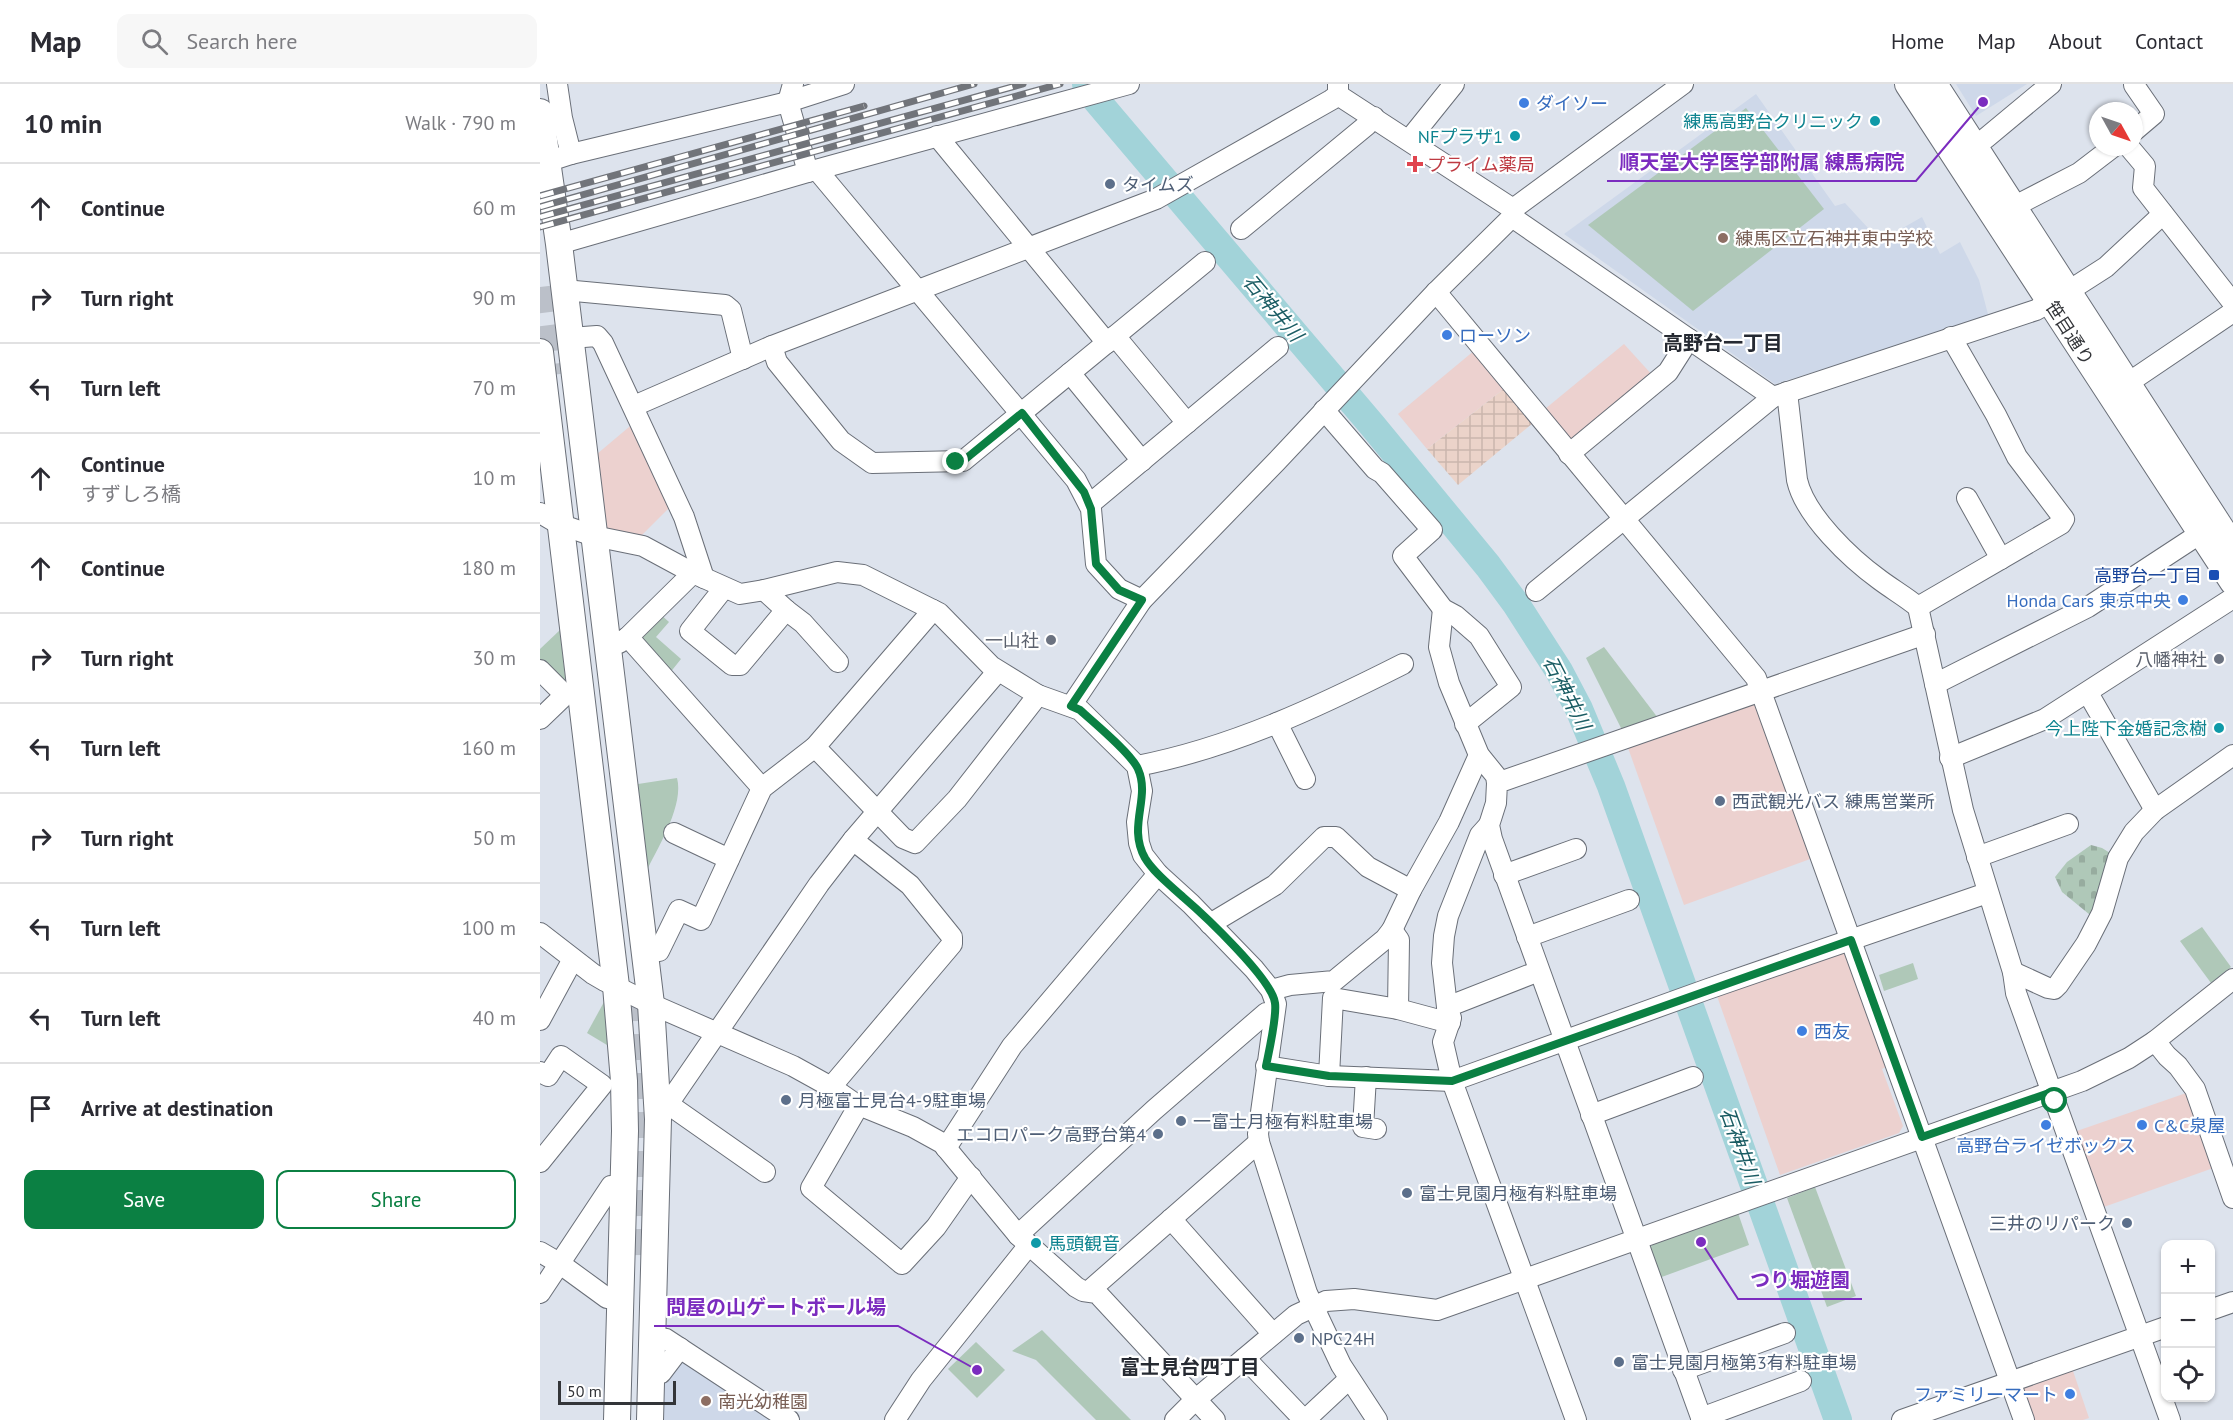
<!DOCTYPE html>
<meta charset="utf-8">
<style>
:root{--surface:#fff;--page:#f7f7f7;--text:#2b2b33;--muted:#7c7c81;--line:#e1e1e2;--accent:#0b8043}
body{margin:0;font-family:"PT Sans","Noto Sans JP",sans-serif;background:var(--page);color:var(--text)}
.controls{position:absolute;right:18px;bottom:18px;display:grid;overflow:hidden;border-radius:12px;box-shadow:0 2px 4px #0004}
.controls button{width:54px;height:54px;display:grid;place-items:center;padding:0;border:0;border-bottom:2px solid var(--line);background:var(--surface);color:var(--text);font:30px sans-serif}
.compass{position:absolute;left:1549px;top:18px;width:54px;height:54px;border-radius:50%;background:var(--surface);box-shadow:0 2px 4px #0004;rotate:130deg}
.scale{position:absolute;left:18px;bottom:15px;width:118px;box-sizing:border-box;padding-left:6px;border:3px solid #333539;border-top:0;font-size:16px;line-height:21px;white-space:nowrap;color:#333539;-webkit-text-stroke:4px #fff;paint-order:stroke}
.stop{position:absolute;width:18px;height:18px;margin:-14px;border:4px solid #0b8043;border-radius:50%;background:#fff}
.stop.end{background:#0b8043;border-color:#fff;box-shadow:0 2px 6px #0008}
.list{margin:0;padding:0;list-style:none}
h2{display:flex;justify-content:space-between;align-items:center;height:78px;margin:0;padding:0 24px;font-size:26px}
h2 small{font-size:20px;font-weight:400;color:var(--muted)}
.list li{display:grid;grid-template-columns:39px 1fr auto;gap:18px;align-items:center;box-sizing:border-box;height:90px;padding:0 24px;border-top:2px solid var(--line)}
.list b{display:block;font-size:22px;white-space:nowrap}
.list p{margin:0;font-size:20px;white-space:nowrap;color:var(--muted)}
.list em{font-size:20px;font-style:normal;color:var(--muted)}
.actions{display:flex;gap:12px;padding:18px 24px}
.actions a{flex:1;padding:14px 0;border:2px solid var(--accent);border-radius:12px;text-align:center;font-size:21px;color:var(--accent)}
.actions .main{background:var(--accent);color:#fff}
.icon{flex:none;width:33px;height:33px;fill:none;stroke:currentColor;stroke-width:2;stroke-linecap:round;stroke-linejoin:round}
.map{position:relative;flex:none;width:1693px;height:1336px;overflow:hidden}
header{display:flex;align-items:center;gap:36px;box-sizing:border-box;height:84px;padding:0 30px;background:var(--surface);border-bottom:2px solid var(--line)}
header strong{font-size:28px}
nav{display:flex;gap:33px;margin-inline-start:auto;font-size:21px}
.search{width:420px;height:54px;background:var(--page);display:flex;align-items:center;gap:15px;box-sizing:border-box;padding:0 21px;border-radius:12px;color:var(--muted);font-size:22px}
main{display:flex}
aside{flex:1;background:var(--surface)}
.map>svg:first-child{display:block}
</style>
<header>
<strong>Map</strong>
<div class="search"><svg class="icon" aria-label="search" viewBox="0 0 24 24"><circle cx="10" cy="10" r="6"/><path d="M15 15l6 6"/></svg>Search here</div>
<nav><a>Home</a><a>Map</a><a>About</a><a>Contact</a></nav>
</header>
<main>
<aside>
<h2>10 min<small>Walk · 790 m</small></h2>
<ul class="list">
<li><svg class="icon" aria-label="ahead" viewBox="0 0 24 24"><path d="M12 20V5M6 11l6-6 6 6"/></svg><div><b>Continue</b></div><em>60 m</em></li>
<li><svg class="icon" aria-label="right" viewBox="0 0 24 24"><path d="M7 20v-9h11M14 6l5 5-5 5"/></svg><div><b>Turn right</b></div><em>90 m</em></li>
<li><svg class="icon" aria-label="left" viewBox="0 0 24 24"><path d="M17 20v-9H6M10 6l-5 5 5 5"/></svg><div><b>Turn left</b></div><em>70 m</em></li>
<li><svg class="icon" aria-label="ahead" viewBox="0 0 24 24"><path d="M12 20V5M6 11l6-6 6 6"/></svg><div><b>Continue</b><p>すずしろ橋</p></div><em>10 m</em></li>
<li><svg class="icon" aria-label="ahead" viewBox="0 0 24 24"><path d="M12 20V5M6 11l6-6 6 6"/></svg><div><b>Continue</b></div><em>180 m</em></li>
<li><svg class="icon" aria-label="right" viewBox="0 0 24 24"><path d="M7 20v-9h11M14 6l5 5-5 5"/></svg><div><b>Turn right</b></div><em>30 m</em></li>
<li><svg class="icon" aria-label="left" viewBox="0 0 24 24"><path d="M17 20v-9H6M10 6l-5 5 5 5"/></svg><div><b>Turn left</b></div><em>160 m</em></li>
<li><svg class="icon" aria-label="right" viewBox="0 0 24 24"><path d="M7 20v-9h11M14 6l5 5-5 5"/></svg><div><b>Turn right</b></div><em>50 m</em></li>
<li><svg class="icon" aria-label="left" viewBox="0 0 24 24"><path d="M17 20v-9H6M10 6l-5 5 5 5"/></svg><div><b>Turn left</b></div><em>100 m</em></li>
<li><svg class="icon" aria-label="left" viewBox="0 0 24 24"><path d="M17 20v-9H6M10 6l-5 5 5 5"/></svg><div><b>Turn left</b></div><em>40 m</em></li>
<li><svg class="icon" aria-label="arrive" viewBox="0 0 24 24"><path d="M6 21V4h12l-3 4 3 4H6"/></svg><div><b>Arrive at destination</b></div></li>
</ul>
<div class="actions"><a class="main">Save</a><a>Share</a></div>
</aside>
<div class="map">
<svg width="1693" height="1336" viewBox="0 0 1693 1336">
<defs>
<pattern id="industrial-grid" width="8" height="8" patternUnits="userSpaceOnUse" patternTransform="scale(1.5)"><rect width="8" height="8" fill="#ebd3c9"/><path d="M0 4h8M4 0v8" fill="none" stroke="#cab6ad"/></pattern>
<pattern id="cemetery-stones" width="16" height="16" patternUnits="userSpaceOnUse" patternTransform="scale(1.5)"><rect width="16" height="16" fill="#afc8b8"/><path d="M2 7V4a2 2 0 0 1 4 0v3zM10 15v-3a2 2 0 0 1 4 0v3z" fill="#97ac9f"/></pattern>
</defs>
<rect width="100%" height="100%" fill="#dde3ed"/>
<g fill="#ecd1cf">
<polygon points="1084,260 1114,293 1032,359 1005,325"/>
<polygon points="935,266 965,304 887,365 858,330"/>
<polygon points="95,338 133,420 100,453 67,445 57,370"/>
<polygon points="1216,619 1273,774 1144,821 1087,661"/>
<polygon points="1301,867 1307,871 1348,982 1342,985 1363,1042 1359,1049 1240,1091 1177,912"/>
<polygon points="1652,1007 1679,1082 1561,1124 1534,1048"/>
<polygon points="1532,1284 1549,1334 1543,1336 1494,1336 1483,1306 1486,1300"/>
</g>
<polygon fill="url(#industrial-grid)" points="965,304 993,339 918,401 887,365"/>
<g fill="#ced8e9">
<polygon points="1416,0 1487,0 1436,32"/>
<polygon points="1216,10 1295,122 1305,119 1340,157 1382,133 1400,170 1420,158 1439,196 1449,234 1235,300 1024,150"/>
<polygon points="144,1275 237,1336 124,1336 124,1297"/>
</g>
<polygon fill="url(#cemetery-stones)" points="1551,761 1562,764 1575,772 1555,835 1522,808 1515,793 1527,778"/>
<g fill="#afc8b8">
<polygon points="1206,24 1284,125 1153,227 1048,141"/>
<polygon points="120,530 129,538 116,553 141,575 129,590 101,558 100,550"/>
<polygon points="20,546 26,601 0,577 0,565"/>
<polygon points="1064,563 1118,634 1082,646 1046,574"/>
<path d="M137,694C144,720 120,760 108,784L98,700Z"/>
<polygon points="1662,843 1691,883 1671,899 1640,857"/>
<polygon points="1373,879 1378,895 1344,907 1339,891"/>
<polygon points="64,918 68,959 67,961 47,949"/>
<polygon points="1275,1103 1316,1212 1287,1223 1247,1114"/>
<polygon points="1197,1126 1209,1161 1119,1194 1109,1166 1115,1156"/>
<polygon points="502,1246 591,1336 556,1336 496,1276 472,1267"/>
<polygon points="436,1258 465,1286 437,1314 408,1285"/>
</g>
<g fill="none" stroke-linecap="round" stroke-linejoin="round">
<polyline stroke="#a2d3d9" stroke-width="28" points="546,0 557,17 832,341 948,482 976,520 1019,587 1039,625 1071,702 1298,1336"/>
<g stroke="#bbc0c9" stroke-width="26" stroke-dasharray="26 13" stroke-linecap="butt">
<polyline points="0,203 11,291"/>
<polyline points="99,911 102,1175"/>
</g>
<defs>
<g id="minor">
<polyline points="17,0 22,34 31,70"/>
<polyline points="253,0 248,18 268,88"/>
<polyline points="798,11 973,125"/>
<polyline points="1594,47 1614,30 1594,1 1595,0"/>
<polyline points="397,52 567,259"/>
<polyline points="869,56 914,0"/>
<polyline points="1589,63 1605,82 1603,104 1693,219"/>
<polyline points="1423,70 1446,54 1511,0"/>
<polyline points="0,80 31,70 248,18 304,0"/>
<polyline points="277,86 536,396 551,425 556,480 579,505 602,516"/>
<polyline points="1473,123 1539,89 1573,63"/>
<polyline points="972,133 1233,313 1496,226 1510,218"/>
<polyline points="701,145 827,41 834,33"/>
<polyline points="19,160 268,88 589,0"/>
<polyline points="24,206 185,221 191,226 203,275"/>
<polyline points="896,208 1216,594 1484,1336"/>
<polyline points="1527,208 1566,183 1623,130"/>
<polyline points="575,252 647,339"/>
<polyline points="30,254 57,252 63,259 144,433 164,494"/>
<polyline points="232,262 237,278 301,357 332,379 423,377 665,178"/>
<polyline points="530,289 602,377"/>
<polyline points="1588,299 1693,228"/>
<path d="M1247,308L1257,396C1265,432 1311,475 1340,496C1352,505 1366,513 1378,523L1423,726L1473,888L1476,909L1630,1336"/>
<polyline points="94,322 232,262 616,115 791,16 798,11 798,0"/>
<polyline points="784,326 835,385 842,389 892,446 863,472 903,525 916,532 939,552 971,603 925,640"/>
<polyline points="1029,370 1128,288 1149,255"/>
<polyline points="1427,414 1461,475"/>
<polyline points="550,420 738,263"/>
<polyline points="0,429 19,440 54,452 103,462 153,489 200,510 224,506 297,488 323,491 399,529 451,582 498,611 540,626 597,682 602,707 597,738 599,759 603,771 618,790 651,820 714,885 731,906 736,920 718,1050 719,1058 767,1209 801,1281 837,1336"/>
<polyline points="184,504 150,547 192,581 200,581 246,526 224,506"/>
<polyline points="996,507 1233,313"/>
<polyline points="1378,523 1521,440 1524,435 1477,373 1456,331 1411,253"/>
<polyline points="903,525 899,563 909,599 939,671 956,692 957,699"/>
<polyline points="246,526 263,539 298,578"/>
<polyline points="88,553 222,704"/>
<polyline points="79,559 88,553 153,489"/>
<polyline points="0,586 25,611"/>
<polyline points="1395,600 1548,523 1661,449"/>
<polyline points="1548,609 1615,726"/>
<polyline points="531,622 602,516 736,378 896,208 972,133 973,125 1143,0"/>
<polyline points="0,635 25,611 40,609"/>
<polyline points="737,639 765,695"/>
<polyline points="275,663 363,754 375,759 417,715 498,611"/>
<polyline points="1410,674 1505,635 1693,514"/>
<path d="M597,682C691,664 778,623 863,580"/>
<polyline points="949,741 940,751 908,832 904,852 902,879 907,923 911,934 903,958 912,997 1036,1336"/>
<polyline points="134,749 189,775"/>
<polyline points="1437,773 1528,740"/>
<polyline points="964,791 1036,765"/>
<polyline points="670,840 735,801 784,753 796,753 828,783 871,806"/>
<polyline points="852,846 859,856 858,925"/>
<polyline points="0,849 53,890 65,897 111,920 253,982 291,1003 314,1019 373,1043 402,1059 478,1151 536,1203 543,1207 557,1209 675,1336"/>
<polyline points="987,853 1089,816"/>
<polyline points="106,868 119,867 139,826 161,836 222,704 275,663 393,526"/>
<polyline points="1473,888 1508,904 1514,905 1518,901 1546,860 1562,829 1578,774 1594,748 1615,726 1693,671"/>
<polyline points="731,906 750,901 794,897 845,855 852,846 871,806 909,738 939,671"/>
<polyline points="907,923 999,887"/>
<polyline points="0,936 33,875"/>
<polyline points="1615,957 1627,972 1638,982 1655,1005 1693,1114"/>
<polyline points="726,982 789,992 912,997 1168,905 1447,809"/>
<polyline points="0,988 8,992 21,972 62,1001 0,1078"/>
<polyline points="789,992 793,914 858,925 910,939"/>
<polyline points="826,993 823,1043 836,1045"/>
<polyline points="291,1003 412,860 412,853 370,801 313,756"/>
<polyline points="319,1021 271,1104 362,1180 396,1143 431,1093"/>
<polyline points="1051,1031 1153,993"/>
<polyline points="406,1064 472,962 618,790"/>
<polyline points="225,1088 128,1020 279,800 313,756 458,587"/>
<polyline points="631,1135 733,1250"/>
<polyline points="478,1151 614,1026 726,929 734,930"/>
<polyline points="0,1168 19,1179 67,1214 81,1215"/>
<polyline points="549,1207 719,1058"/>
<polyline points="0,1209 71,1102 84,1103"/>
<polyline points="1670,1226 1693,1218"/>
<polyline points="112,1253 126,1255 249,1336"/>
<polyline points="705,1274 764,1336"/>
<polyline points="1143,1286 1245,1249"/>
<polyline points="121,1289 140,1264"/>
<polyline points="1161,1334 1261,1297"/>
<polyline points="355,1336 381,1296 489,1161"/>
<polyline points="635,1336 655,1316 756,1231 786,1217 814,1215 897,1226 985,1195 1542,997 1589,974 1615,957 1693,895"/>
<polyline points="765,1336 809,1295"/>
<polyline points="1162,1336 952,755 949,741 956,719 957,699 1385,550"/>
<polyline points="1362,1336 1626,1243"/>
</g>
<g id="major">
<polyline points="1368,0 1693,498"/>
<polyline points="1394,0 1693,463"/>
<polyline points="0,28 19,160 111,920 118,1035 110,1336"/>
<polyline points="0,268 76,902 84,997 85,1047 77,1336"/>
</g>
</defs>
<use href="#minor" stroke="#6a6f78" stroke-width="22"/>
<use href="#major" stroke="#6a6f78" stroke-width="28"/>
<use href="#minor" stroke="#fff" stroke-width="20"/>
<use href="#major" stroke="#fff" stroke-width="26"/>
<defs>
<g id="rail">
<polyline points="0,112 324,22"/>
<polyline points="0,123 434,0"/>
<polyline points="0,133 483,0"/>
<polyline points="0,143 520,0"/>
</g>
</defs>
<use href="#rail" stroke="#71747a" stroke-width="7"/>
<use href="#rail" stroke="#fff" stroke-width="4.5" stroke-dasharray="14" stroke-linecap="butt"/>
</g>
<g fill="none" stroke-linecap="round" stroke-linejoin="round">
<path stroke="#0b8043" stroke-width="8" d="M416,378L423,377L482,329L544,408L551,425L556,480L579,506L602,516L531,622L540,626C554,639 591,669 598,685C611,714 587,742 605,774C614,789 630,801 643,813C664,831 732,895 735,919C737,933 729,967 726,982L789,992L912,997L1311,856L1382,1053L1512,1008L1515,1017"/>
</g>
<g fill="#3f7fe0" stroke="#fff" stroke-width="2">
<circle cx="984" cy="19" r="6"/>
<circle cx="907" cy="251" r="6"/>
<circle cx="1643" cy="516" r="6"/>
<circle cx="1262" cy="947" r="6"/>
<circle cx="1506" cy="1041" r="6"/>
<circle cx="1602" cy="1041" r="6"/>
<circle cx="1530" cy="1310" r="6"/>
</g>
<g fill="#0f9aa8" stroke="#fff" stroke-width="2">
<circle cx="1335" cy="37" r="6"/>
<circle cx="975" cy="52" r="6"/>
<circle cx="1679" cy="644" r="6"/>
<circle cx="496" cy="1159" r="6"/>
</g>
<path fill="#e0444e" stroke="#fff" stroke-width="2" d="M872 71h6v6h6v6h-6v6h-6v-6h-6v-6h6z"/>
<g fill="#5c6f8a" stroke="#fff" stroke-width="2">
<circle cx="570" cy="100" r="6"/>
<circle cx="1180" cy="717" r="6"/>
<circle cx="246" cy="1016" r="6"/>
<circle cx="641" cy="1037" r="6"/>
<circle cx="618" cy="1050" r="6"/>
<circle cx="867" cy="1109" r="6"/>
<circle cx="1587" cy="1139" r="6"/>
<circle cx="759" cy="1254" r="6"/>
<circle cx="1079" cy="1278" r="6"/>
</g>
<g fill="#8d6e63" stroke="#fff" stroke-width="2">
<circle cx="1183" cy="154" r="6"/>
<circle cx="166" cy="1317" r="6"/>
</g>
<rect fill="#1a4fb4" stroke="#fff" stroke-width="2" x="1668" y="485" width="12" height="12" rx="3"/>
<g fill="#6b7280" stroke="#fff" stroke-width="2">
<circle cx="511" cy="556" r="6"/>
<circle cx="1679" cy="575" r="6"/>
</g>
<g text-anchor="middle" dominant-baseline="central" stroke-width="4.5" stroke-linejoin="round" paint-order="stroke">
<g font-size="18" fill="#366cbe" stroke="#fff" text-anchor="start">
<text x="996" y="19">ダイソー</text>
<text x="919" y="251">ローソン</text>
<text x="1631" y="516" text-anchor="end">Honda Cars 東京中央</text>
<text x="1274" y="947">西友</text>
<text x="1614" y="1041">C&amp;C泉屋</text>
<text x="1506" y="1061" text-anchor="middle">高野台ライゼボックス</text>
<text x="1518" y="1310" text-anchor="end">ファミリーマート</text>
</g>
<g font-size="18" fill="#0d838f" stroke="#fff" text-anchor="end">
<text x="1323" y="37">練馬高野台クリニック</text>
<text x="963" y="52">NFプラザ1</text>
<text x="1667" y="644">今上陛下金婚記念樹</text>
<text x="508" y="1159" text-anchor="start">馬頭観音</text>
</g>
<g font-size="18" fill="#be3a42" stroke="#fff" text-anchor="start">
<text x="887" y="80">プライム薬局</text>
</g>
<g font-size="18" fill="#4e5e75" stroke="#fff" text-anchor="start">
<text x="582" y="100">タイムズ</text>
<text x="1192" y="717">西武観光バス 練馬営業所</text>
<text x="258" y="1016">月極富士見台4-9駐車場</text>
<text x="653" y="1037">一富士月極有料駐車場</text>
<text x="606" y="1050" text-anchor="end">エコロパーク高野台第4</text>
<text x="879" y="1109">富士見園月極有料駐車場</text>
<text x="1575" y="1139" text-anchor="end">三井のリパーク</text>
<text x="771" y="1254">NPC24H</text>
<text x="1091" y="1278">富士見園月極第3有料駐車場</text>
</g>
<g font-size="18" fill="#785e54" stroke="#fff" text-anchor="start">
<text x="1195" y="154">練馬区立石神井東中学校</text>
<text x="178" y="1317">南光幼稚園</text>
</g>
<g font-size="18" fill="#333539" stroke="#fff">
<text transform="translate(1530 249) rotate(57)">笹目通り</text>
</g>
<g font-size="18" fill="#164399" stroke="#fff" text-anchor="end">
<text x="1662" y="491">高野台一丁目</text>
</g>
<g font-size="18" fill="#5b616d" stroke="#fff" text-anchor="end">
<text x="499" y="556">一山社</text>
<text x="1667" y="575">八幡神社</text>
</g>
<g font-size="20" font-style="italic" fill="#1b5d64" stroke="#fff">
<text transform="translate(733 224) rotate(50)">石神井川</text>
<text transform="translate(1027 609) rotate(63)">石神井川</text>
<text transform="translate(1200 1062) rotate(70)">石神井川</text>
</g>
<g font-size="20" font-weight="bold" fill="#262a32" stroke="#fff">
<text x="1183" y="259">高野台一丁目</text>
<text x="650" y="1283">富士見台四丁目</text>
</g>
</g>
<path fill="none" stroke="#7b2cbf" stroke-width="2" d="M1443 18L1376 97H1067M1161 1158L1198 1215H1322M437 1286L358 1242H114"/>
<g fill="#7b2cbf" stroke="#fff" stroke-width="2">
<circle cx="1443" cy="18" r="6"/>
<circle cx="1161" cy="1158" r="6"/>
<circle cx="437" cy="1286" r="6"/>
</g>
<g font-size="20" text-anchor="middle" font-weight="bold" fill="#7b2cbf" stroke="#fff" stroke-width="4.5" stroke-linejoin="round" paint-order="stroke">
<text x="1222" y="85">順天堂大学医学部附属 練馬病院</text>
<text x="1260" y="1203">つり堀遊園</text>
<text x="236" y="1230">問屋の山ゲートボール場</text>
</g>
</svg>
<div class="controls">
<button>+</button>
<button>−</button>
<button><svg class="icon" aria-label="locate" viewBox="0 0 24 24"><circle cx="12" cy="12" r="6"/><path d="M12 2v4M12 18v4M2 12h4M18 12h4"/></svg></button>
</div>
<svg class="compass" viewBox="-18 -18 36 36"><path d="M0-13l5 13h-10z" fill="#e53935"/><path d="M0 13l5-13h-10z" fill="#7c7c81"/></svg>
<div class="scale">50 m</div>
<div class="stop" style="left:1515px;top:1017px"></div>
<div class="stop end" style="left:416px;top:378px"></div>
</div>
</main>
